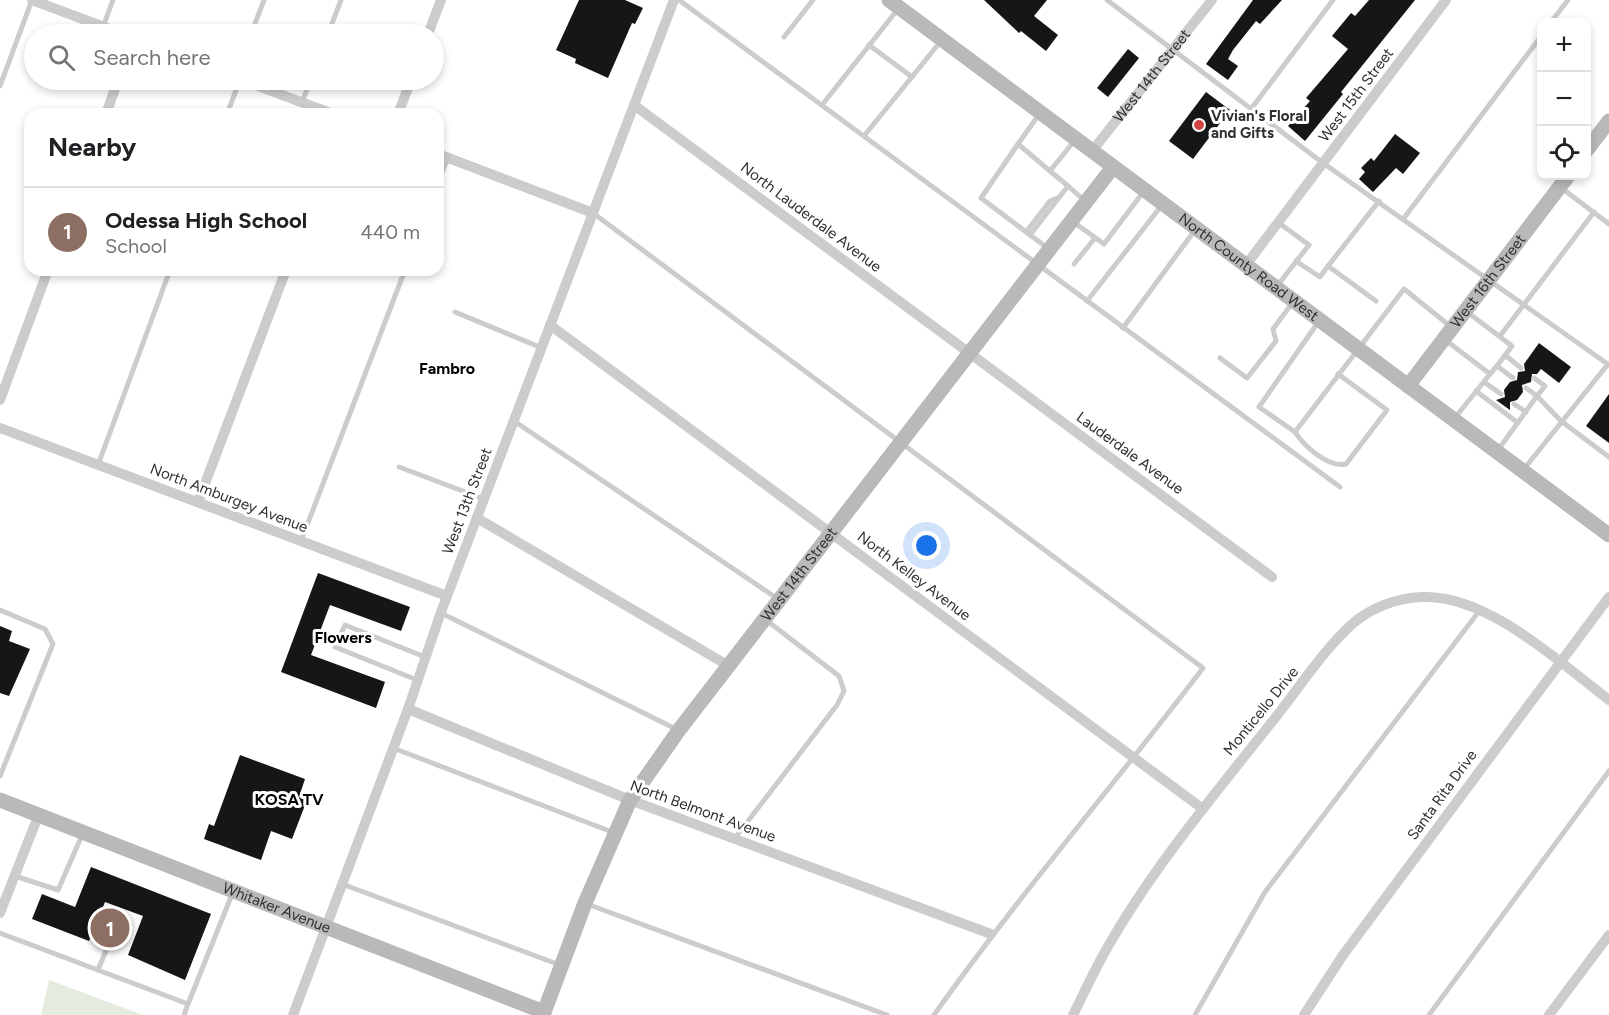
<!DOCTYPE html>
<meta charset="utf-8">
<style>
:root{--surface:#fff;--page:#f2f2f2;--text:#202124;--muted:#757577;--line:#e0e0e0;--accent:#0b8043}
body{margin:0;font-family:Figtree,sans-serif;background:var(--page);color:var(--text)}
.controls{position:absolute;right:18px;top:18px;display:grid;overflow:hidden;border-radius:12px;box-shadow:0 3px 9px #0003}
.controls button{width:54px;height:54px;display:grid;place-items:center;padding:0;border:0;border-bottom:2px solid var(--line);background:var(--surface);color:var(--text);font:30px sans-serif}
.you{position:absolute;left:927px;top:546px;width:21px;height:21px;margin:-15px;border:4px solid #fff;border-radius:50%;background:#1a73e8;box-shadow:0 0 0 9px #1a73e833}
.badge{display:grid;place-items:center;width:39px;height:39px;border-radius:50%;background:var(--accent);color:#fff;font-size:20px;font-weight:700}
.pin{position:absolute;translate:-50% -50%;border:3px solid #fff;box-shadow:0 2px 6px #0006}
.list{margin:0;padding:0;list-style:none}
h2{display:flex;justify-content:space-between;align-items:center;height:78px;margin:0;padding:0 24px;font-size:26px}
h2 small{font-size:20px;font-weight:400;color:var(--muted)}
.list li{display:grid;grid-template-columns:39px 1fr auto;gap:18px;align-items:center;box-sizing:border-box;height:90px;padding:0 24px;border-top:2px solid var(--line)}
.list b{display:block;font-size:22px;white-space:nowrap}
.list p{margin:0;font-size:20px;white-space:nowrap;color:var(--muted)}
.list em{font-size:20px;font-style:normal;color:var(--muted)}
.icon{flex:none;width:33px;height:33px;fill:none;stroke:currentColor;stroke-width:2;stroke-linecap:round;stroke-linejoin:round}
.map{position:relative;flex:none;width:1609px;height:1015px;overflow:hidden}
.search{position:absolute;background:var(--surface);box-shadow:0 3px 9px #0003;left:24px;top:24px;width:420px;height:66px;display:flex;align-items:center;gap:15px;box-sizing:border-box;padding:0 21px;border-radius:33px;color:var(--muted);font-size:22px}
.panel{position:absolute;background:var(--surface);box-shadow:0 3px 9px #0003;left:24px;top:108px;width:420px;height:168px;border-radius:18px}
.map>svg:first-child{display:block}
</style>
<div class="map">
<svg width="1609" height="1015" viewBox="0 0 1609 1015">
<rect width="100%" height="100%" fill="#fff"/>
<polygon fill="#e4ebdf" points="49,980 143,1015 41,1015"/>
<g fill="#161616">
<polygon points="579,0 625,0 643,8 635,24 632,23 608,78 575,63 576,59 556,50"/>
<polygon points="984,0 1047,0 1034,16 1058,35 1046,51 1021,31 1019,33"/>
<polygon points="1253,0 1282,0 1260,24 1256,21 1233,50 1228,59 1238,66 1228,80 1206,64"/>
<polygon points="1369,0 1415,0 1341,92 1343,94 1305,141 1288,126 1310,101 1306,98 1348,49 1332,36 1351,13 1355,16"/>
<polygon points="1128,49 1139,58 1108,97 1097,88"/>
<polygon points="1206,92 1230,110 1193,159 1169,141"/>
<polygon points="1395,134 1420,153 1403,174 1396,168 1373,192 1359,179 1365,172 1361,168 1371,158 1374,161"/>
<polygon points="1539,343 1571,367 1559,383 1541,369 1537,374 1532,374 1531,382 1522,385 1523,392 1517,400 1510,402 1510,410 1496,400 1505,397 1504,390 1510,382 1517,380 1518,372 1525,371 1524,364"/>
<polygon points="1609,394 1609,443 1586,426"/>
<polygon points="318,573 410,607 401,631 330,605 311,655 385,682 376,708 281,672"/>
<polygon points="0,626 12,631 9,641 30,649 9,696 0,693"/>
<polygon points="240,755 305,779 299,797 307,800 292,839 271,831 261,860 204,839 209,824 214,826"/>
<polygon points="91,867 211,914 185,980 128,955 143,916 105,902 89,941 32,919 42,894 75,907"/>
</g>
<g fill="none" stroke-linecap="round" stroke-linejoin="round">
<g stroke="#ccc" stroke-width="5">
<polyline points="679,0 1340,487"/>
<polyline points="1107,0 1323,163 1609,365"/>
<polyline points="1551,22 1568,0"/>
<polyline points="103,27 113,0"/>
<polyline points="251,34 264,0"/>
<polyline points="328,34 341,0"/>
<polyline points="784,37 813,0"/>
<polyline points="869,45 912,77"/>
<polyline points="0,86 32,0"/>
<polyline points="302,102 311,80"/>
<polyline points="822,105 898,9"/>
<polyline points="1251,109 1333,0"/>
<polyline points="1040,113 1018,144 1050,171 1075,140"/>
<polyline points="227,114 240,80"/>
<polyline points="864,136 941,41"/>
<polyline points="1018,144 981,198 1030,235"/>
<polyline points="1050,171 1068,186"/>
<polyline points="438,183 448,157"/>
<polyline points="1560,187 1609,224"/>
<path d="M593,213L1203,668C1115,784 1019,895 934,1015"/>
<polyline points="1404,218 1542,35"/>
<polyline points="1072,221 1104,244 1144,191"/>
<polyline points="1026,232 1050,201 1057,198"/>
<polyline points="1049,249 1030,235 1068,186 1085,201"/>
<polyline points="1296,261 1320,277 1328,266"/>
<polyline points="1074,264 1095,238"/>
<polyline points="1277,286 1309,245 1279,223"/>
<polyline points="1087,301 1162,205"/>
<polyline points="1376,301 1328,266 1379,201"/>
<polyline points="1466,311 1512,346 1497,366 1513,378"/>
<polyline points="455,312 542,348"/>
<polyline points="1319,321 1259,407 1295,432 1404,289 1450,326"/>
<polyline points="1123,328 1195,230"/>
<polyline points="1500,336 1594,212"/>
<polyline points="1444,339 1490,374 1497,366"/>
<polyline points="1505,355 1521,368"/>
<polyline points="1220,358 1247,378 1276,341 1273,329 1293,302"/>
<polyline points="1534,378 1545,386 1537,396 1561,421 1609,457"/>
<polyline points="1484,382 1501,394"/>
<polyline points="1476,391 1518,423"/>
<polyline points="1514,404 1526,412"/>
<polyline points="1454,419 1490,374"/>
<polyline points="514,421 778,599"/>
<path d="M1295,432C1304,446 1328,468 1346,464L1387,410L1338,374"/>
<polyline points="1498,450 1537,396 1526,388"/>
<polyline points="98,465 170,270"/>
<polyline points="399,467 484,499"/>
<polyline points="1524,469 1608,364"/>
<polyline points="301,541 405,270"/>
<polyline points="0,610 45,629 53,644 0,776"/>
<polyline points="441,613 678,730"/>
<polyline points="417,680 335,647 345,625 425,657"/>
<polyline points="393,748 612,832"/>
<polyline points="735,838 837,705 844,691 839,676 766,620"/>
<polyline points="15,876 58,890 83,833"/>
<polyline points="342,884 560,965"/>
<polyline points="587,904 887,1015"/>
<polyline points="0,933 188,1004 184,1015"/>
<polyline points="98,970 121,914"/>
<polyline points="188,1004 233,892"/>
<polyline points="1195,1015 1265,892 1480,610"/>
<polyline points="1429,1015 1609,771"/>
</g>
<g stroke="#ccc" stroke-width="10">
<polyline points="32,0 123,34"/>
<polyline points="428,34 441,0"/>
<polyline points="242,80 333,114"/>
<polyline points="634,105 1272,577"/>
<polyline points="106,114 118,80"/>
<polyline points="398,114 411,80"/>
<path id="s1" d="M1092,151L1212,0"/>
<polyline points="438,154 593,213"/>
<polyline points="1246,265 1446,0"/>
<polyline points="550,325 1203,809"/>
<polyline points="0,400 48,270"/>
<polyline points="0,428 447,596"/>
<polyline points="198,502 286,270"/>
<polyline points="477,518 729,666"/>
<polyline points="408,709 630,800 991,934"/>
<polyline points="0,913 39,814"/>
<polyline points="293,1015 408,709 441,612 674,0"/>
<path d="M1073,1015C1084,993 1094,971 1106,950C1151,870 1214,795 1271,723C1297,691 1321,653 1351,625C1370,608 1396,598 1422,597C1487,594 1559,662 1609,700"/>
<polyline points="1304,1015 1343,955 1609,597"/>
<polyline points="1549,1015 1609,935"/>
</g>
<g stroke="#b9b9b9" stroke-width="15">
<path id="s2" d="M889,0L1609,535"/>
<polyline points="1586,151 1609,121"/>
<path id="s3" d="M1408,386L1568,176"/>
<path id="s4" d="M0,800L544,1012"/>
<path id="s5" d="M543,1015L585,903L630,800L679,730L1113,167"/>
</g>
</g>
<circle fill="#d34545" stroke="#fff" stroke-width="2" cx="1199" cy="125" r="6"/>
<g text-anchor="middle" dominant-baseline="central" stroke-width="6" stroke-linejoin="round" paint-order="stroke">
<g font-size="15" fill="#2f2f2f" stroke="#fff">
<text stroke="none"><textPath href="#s1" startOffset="96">West 14th Street</textPath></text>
<text transform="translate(1356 95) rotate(-53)">West 15th Street</text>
<text transform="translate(811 217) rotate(37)">North Lauderdale Avenue</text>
<text stroke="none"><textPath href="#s2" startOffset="448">North County Road West</textPath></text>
<text stroke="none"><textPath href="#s3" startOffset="132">West 16th Street</textPath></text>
<text transform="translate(1130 453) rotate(36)">Lauderdale Avenue</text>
<text transform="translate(229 498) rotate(21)">North Amburgey Avenue</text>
<text transform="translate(467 501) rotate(-69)">West 13th Street</text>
<text stroke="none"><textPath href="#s5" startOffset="514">West 14th Street</textPath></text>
<text transform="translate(914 576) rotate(37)">North Kelley Avenue</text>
<text transform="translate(1261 711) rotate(-51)">Monticello Drive</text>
<text transform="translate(1442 795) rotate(-54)">Santa Rita Drive</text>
<text transform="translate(703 811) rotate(20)">North Belmont Avenue</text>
<text stroke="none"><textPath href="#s4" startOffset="297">Whitaker Avenue</textPath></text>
</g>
<g font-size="15" font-weight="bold" fill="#2f2f2f" stroke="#fff" text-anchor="start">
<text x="1211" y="116">Vivian's Floral<tspan x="1211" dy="17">and Gifts</tspan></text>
</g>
<g font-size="16" font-weight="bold" fill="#000" stroke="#fff">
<text x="447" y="368">Fambro</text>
<text x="343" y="637">Flowers</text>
<text x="289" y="799">KOSA TV</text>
</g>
</g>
</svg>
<div class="controls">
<button>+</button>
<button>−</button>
<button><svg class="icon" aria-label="locate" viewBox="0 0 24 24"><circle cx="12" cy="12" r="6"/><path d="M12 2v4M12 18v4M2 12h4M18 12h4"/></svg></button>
</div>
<div class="you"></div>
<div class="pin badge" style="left:110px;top:928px;background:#8d6e63">1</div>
<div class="search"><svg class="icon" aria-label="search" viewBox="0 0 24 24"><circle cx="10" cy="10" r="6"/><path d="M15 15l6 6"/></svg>Search here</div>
<section class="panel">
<h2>Nearby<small></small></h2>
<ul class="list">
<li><span class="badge" style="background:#8d6e63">1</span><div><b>Odessa High School</b><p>School</p></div><em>440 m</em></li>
</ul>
</section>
</div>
